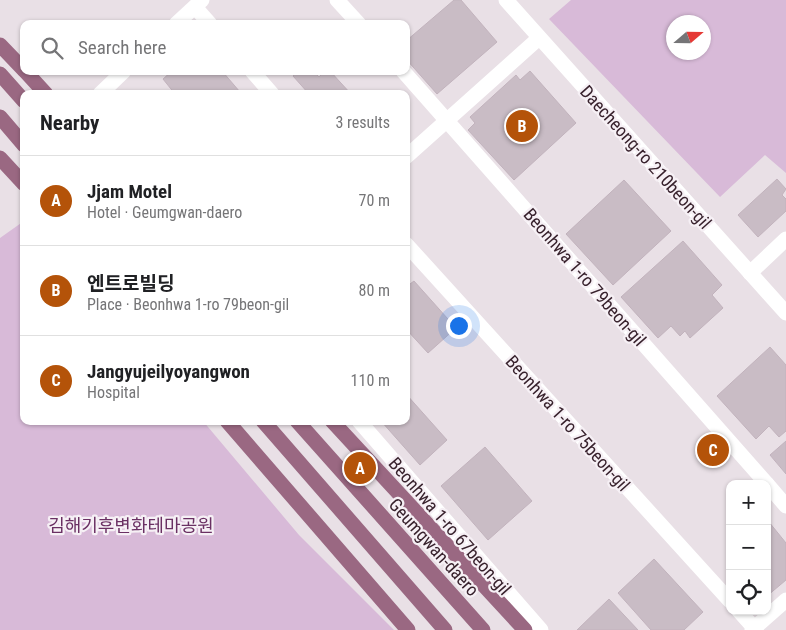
<!DOCTYPE html>
<meta charset="utf-8">
<style>
:root{--surface:#fff;--page:#f6f6f6;--text:#202124;--muted:#757577;--line:#e0e0e0;--accent:#b45309}
body{margin:0;font-family:"Roboto Condensed","Noto Sans KR",sans-serif;background:var(--page);color:var(--text)}
.controls{position:absolute;right:15px;bottom:15px;display:grid;overflow:hidden;border-radius:10px;box-shadow:0 1px 4px #0004}
.controls button{width:45px;height:45px;display:grid;place-items:center;padding:0;border:0;border-bottom:1px solid var(--line);background:var(--surface);color:var(--text);font:25px sans-serif}
.compass{position:absolute;left:666px;top:15px;width:45px;height:45px;border-radius:50%;background:var(--surface);box-shadow:0 1px 4px #0004;rotate:70deg}
.you{position:absolute;left:458px;top:325px;width:18px;height:18px;margin:-12px;border:4px solid #fff;border-radius:50%;background:#1a73e8;box-shadow:0 0 0 8px #1a73e833}
.badge{display:grid;place-items:center;width:32px;height:32px;border-radius:50%;background:var(--accent);color:#fff;font-size:16px;font-weight:700}
.pin{position:absolute;translate:-50% -50%;border:2px solid #fff;box-shadow:0 1px 5px #0006}
.list{margin:0;padding:0;list-style:none}
h2{display:flex;justify-content:space-between;align-items:center;height:65px;margin:0;padding:0 20px;font-size:21px}
h2 small{font-size:16px;font-weight:400;color:var(--muted)}
.list li{display:grid;grid-template-columns:32px 1fr auto;gap:15px;align-items:center;box-sizing:border-box;height:90px;padding:0 20px;border-top:1px solid var(--line)}
.list b{display:block;font-size:19px;white-space:nowrap}
.list p{margin:0;font-size:16px;white-space:nowrap;color:var(--muted)}
.list em{font-size:16px;font-style:normal;color:var(--muted)}
.icon{flex:none;width:28px;height:28px;fill:none;stroke:currentColor;stroke-width:2;stroke-linecap:round;stroke-linejoin:round}
.map{position:relative;flex:none;width:786px;height:630px;overflow:hidden}
.search{position:absolute;background:var(--surface);box-shadow:0 1px 4px #0004;left:20px;top:20px;width:390px;height:55px;display:flex;align-items:center;gap:12px;box-sizing:border-box;padding:0 18px;border-radius:10px;color:var(--muted);font-size:19px}
.panel{position:absolute;background:var(--surface);box-shadow:0 1px 4px #0004;left:20px;top:90px;width:390px;height:335px;border-radius:10px}
.map>svg:first-child{display:block}
</style>
<div class="map">
<svg width="786" height="630" viewBox="0 0 786 630">
<rect width="100%" height="100%" fill="#e9e0e6"/>
<g fill="#d8bad8" fill-rule="evenodd">
<path d="M571,0H786V173L765,155L720,197L549,19ZM704,22V52H674V22Z"/>
<polygon points="24,221 24,421 203,421 299,535 394,630 0,630 0,238"/>
</g>
<g fill="#c9bcc5" stroke="#c2b3bd">
<polygon points="454,0 461,0 497,42 437,94 406,59 406,41"/>
<polygon points="172,71 222,71 240,92 237,94 175,94 163,79"/>
<polygon points="298,71 313,71 319,77 325,71 330,71 351,94 309,94 293,76"/>
<polygon points="530,71 576,123 514,180 468,130 475,123 470,117 516,75 520,80"/>
<polygon points="777,179 786,189 782,195 786,199 786,211 758,237 738,215"/>
<polygon points="624,180 671,231 613,285 566,234"/>
<polygon points="683,241 722,285 712,295 723,308 690,338 685,331 680,336 671,326 658,338 621,297"/>
<polygon points="414,281 456,328 428,353 406,329 406,287"/>
<polygon points="770,347 786,365 786,431 779,437 769,426 756,439 717,396"/>
<polygon points="406,394 447,440 420,465 381,421 406,421"/>
<polygon points="786,441 786,474 770,455"/>
<polygon points="485,447 532,501 488,540 441,486"/>
<polygon points="769,522 786,543 786,580 767,596"/>
<polygon points="654,559 703,612 684,630 651,630 618,593"/>
<polygon points="609,599 638,630 577,630"/>
</g>
<g fill="none" stroke-linecap="round" stroke-linejoin="round">
<g stroke="#fff" stroke-width="15">
<polyline points="337,0 359,24"/>
<polyline points="506,0 786,313"/>
<polyline points="195,7 210,24"/>
<polyline points="176,24 202,0"/>
<polyline points="252,71 272,94"/>
<polyline points="403,71 767,484"/>
<polyline points="100,94 124,71"/>
<polyline points="406,157 539,38"/>
<polyline points="406,244 730,601"/>
<polyline points="750,273 786,239"/>
<polyline points="359,421 541,630"/>
<polyline points="767,484 786,506"/>
<polyline points="739,611 756,630"/>
<polyline points="752,630 786,600"/>
</g>
<g stroke="#9a6882" stroke-width="15">
<polyline points="0,45 24,70"/>
<polyline points="25,71 46,94"/>
<polyline points="0,74 24,101"/>
<polyline points="0,117 24,145"/>
<polyline points="0,158 24,184"/>
<polyline points="227,421 408,630"/>
<polyline points="263,421 445,630"/>
<polyline points="297,421 483,630"/>
<polyline points="332,421 525,630"/>
</g>
</g>
<g text-anchor="middle" dominant-baseline="central" stroke-width="4.5" stroke-linejoin="round" paint-order="stroke">
<g font-size="18" fill="#38222d" stroke="#f6f0f5">
<text transform="translate(646 157) rotate(48)">Daecheong-ro 210beon-gil</text>
<text transform="translate(585 277) rotate(49)">Beonhwa 1-ro 79beon-gil</text>
<text transform="translate(568 423) rotate(48)">Beonhwa 1-ro 75beon-gil</text>
<text transform="translate(450 526) rotate(49)">Beonhwa 1-ro 67beon-gil</text>
<text transform="translate(434 547) rotate(48)">Geumgwan-daero</text>
</g>
<g font-size="18" fill="#6a3063" stroke="#f6f0f5">
<text x="131" y="525">김해기후변화테마공원</text>
</g>
</g>
</svg>
<div class="controls">
<button>+</button>
<button>−</button>
<button><svg class="icon" aria-label="locate" viewBox="0 0 24 24"><circle cx="12" cy="12" r="6"/><path d="M12 2v4M12 18v4M2 12h4M18 12h4"/></svg></button>
</div>
<svg class="compass" viewBox="-18 -18 36 36"><path d="M0-13l5 13h-10z" fill="#e53935"/><path d="M0 13l5-13h-10z" fill="#757577"/></svg>
<div class="you"></div>
<div class="pin badge" style="left:360px;top:468px">A</div>
<div class="pin badge" style="left:522px;top:126px">B</div>
<div class="pin badge" style="left:713px;top:450px">C</div>
<div class="search"><svg class="icon" aria-label="search" viewBox="0 0 24 24"><circle cx="10" cy="10" r="6"/><path d="M15 15l6 6"/></svg>Search here</div>
<section class="panel">
<h2>Nearby<small>3 results</small></h2>
<ul class="list">
<li><span class="badge">A</span><div><b>Jjam Motel</b><p>Hotel · Geumgwan-daero</p></div><em>70 m</em></li>
<li><span class="badge">B</span><div><b>엔트로빌딩</b><p>Place · Beonhwa 1-ro 79beon-gil</p></div><em>80 m</em></li>
<li><span class="badge">C</span><div><b>Jangyujeilyoyangwon</b><p>Hospital</p></div><em>110 m</em></li>
</ul>
</section>
</div>
